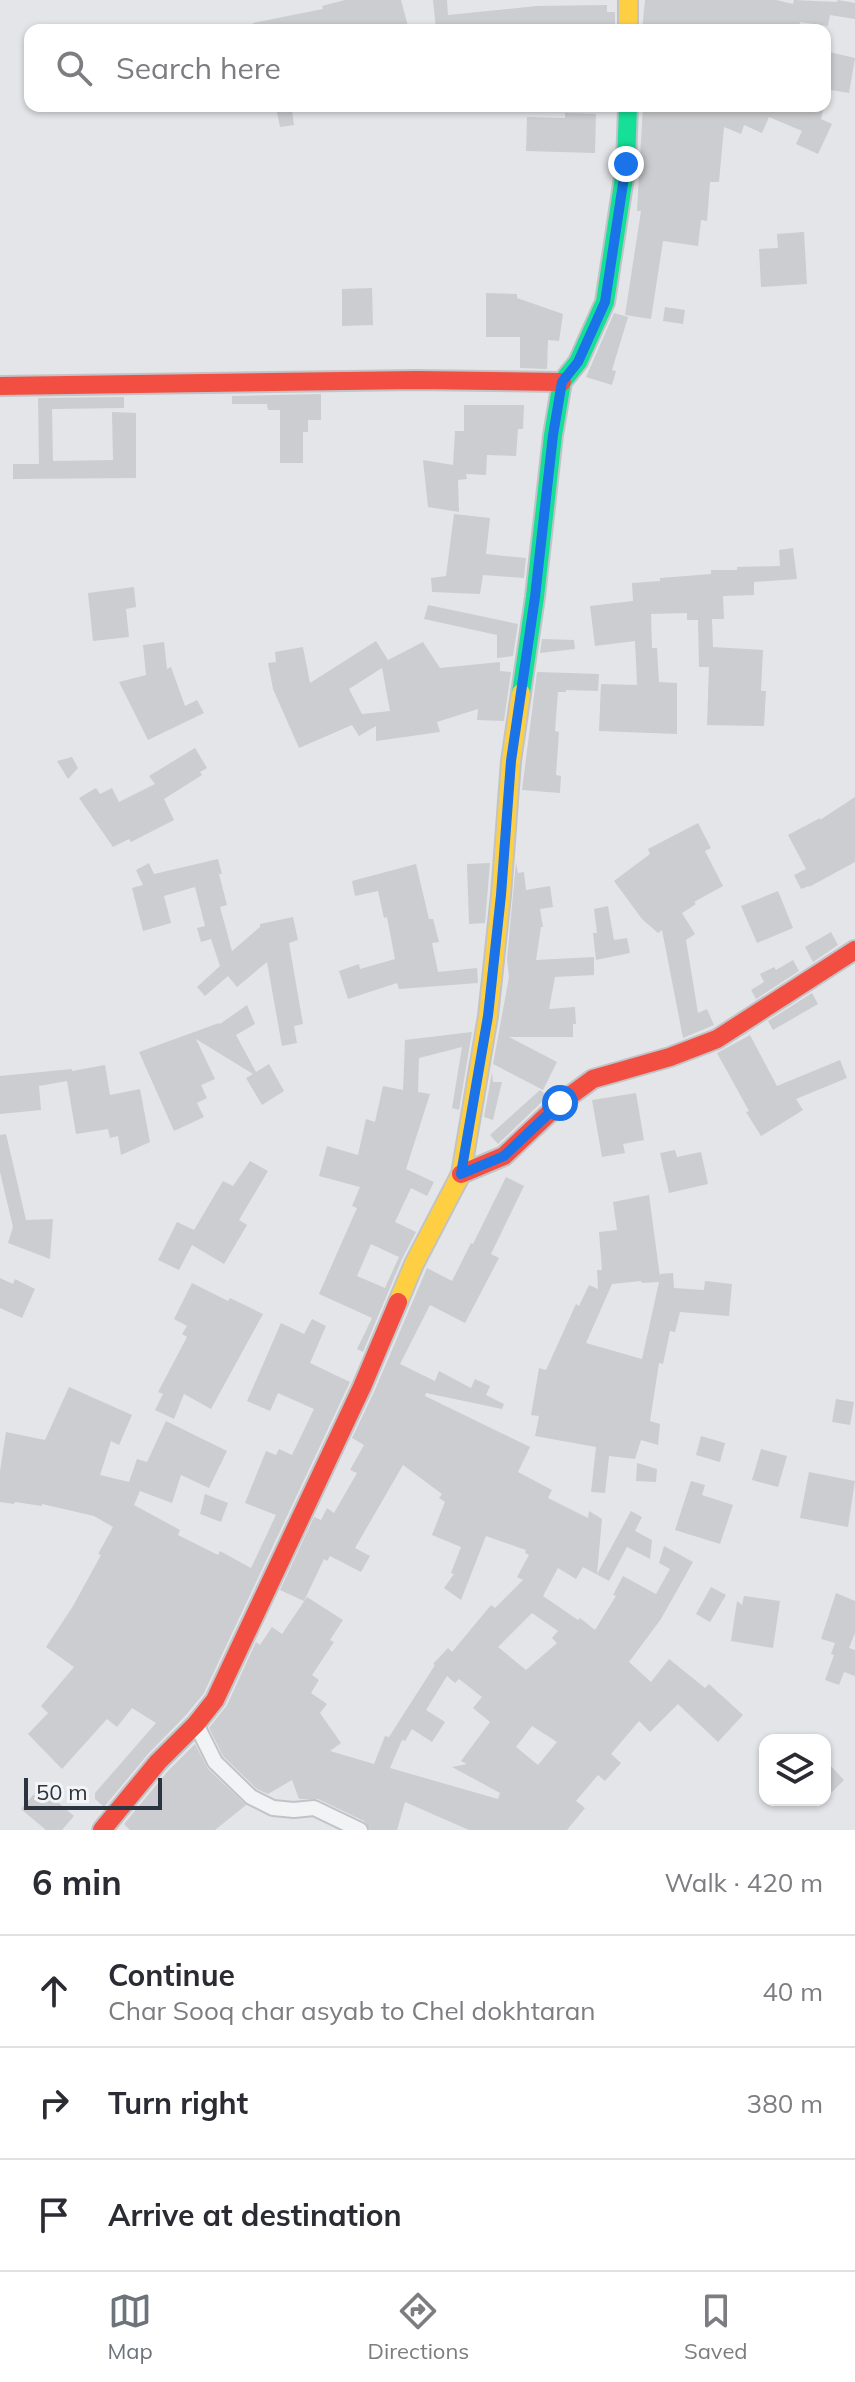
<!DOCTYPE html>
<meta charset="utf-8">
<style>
:root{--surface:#fff;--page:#f7f7f7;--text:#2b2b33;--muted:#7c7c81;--line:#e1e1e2;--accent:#6c737a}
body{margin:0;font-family:Mulish,sans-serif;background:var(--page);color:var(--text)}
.controls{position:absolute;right:24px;bottom:24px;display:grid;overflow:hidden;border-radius:16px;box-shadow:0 2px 6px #0004}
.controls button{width:72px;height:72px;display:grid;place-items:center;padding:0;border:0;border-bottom:2px solid var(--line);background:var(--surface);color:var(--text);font:40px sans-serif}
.scale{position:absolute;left:24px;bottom:20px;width:138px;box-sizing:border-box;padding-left:8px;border:4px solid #2c353f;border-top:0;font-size:22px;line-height:28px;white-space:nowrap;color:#2c353f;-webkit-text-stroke:6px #f2f4f7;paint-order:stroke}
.stop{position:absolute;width:24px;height:24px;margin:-18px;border:6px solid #1a73e8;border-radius:50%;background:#fff}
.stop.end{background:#1a73e8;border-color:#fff;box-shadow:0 2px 8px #0008}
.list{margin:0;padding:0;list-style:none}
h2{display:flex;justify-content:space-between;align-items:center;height:104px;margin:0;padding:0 32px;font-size:34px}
h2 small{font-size:26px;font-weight:400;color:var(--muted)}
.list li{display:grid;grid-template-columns:52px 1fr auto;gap:24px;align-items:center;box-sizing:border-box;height:112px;padding:0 32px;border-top:2px solid var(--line)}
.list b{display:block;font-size:30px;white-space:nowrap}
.list p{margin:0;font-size:26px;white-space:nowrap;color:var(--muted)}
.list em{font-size:26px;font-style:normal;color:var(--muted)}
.icon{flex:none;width:44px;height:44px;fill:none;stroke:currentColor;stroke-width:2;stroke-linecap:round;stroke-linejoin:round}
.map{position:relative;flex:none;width:855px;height:1830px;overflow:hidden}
.search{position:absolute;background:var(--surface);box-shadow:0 2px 6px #0004;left:24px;right:24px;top:24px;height:88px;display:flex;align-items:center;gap:20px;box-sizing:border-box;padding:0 28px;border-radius:16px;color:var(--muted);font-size:30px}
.sheet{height:440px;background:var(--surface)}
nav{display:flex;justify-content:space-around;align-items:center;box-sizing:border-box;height:112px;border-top:2px solid var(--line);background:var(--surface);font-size:22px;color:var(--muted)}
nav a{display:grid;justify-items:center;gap:4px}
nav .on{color:var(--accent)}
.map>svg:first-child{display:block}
</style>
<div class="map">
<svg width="855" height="1830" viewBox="0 0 855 1830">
<rect width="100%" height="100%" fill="#e3e5e8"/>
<g fill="#cccdd0" fill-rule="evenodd">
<polygon points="345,0 401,0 409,30 254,30 253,23 323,9 322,6"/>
<polygon points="433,0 447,0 448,15 537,6 607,5 607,12 615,12 615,30 436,30"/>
<polygon points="645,0 776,0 793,4 794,0 837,2 838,0 855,3 855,19 830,15 828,26 800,22 799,27 792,25 790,30 642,30"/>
<polygon points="829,52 855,58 849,93 825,89 825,71"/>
<polygon points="643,106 824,106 821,119 832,124 818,154 796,144 802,131 769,117 762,133 744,125 741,134 724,127 719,182 710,182 707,221 701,220 698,246 663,241 651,319 625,315 641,211 637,211"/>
<polygon points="292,110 294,125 280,127 277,112"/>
<polygon points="565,113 596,114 595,153 526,151 527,117 565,118"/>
<polygon points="804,232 807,284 761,287 759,249 778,248 777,234"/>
<polygon points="372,288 373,325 342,326 342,289"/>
<polygon points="486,293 517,294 517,298 563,314 559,341 548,340 547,369 520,368 520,337 486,337"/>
<polygon points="665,307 685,310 683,324 663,321"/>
<polygon points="614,313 628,317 612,370 616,371 612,385 586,377"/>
<polygon points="321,394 321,420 308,420 308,432 303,432 303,463 280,463 280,410 268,410 267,404 232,404 232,396"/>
<polygon points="124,397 124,408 52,409 53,461 113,460 112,412 136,413 136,478 13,479 13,464 39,464 38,398"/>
<polygon points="464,405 524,405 523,429 518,429 516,456 487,455 486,475 466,474 467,479 458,480 459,512 428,507 423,460 453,465 455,431 464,431"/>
<polygon points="454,514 490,518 486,554 526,558 524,578 483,575 480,594 432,592 431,578 446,576"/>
<polygon points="793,548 797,579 754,582 754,595 723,596 724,619 712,619 713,647 763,650 761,691 766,691 764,726 707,725 709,667 699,667 698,620 687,620 687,613 651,614 652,648 657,648 659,682 677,683 677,734 599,731 601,684 637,685 635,641 595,646 590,606 633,601 632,583 660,581 660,578 711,574 711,570 737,570 737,567 780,566 779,550"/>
<polygon points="134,587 136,607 126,609 129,637 93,641 88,593"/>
<polygon points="428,605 518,624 513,656 497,658 497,635 424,619"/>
<polygon points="542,639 574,640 575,649 540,653"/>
<path d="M376,641L388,660L423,642L440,668L500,662V671L511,672L504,721L477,720L478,709L437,722L440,732L376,741V726L359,736L352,725L299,748L273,689L268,663L276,662L275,652L303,647L310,683ZM382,668L390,711L362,714L349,689Z"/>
<polygon points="164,642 167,669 171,667 185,706 197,700 204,713 148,740 119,682 146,675 143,645"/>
<polygon points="537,672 599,674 598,691 566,690 566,692 558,692 555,731 559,732 556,775 561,776 560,793 522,790"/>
<polygon points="195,748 207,768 200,772 202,775 164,799 174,820 131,842 129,839 113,847 79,798 96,788 100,794 112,788 119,802 155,784 149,776"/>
<polygon points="72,757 78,768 68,779 57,761"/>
<polygon points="855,797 855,862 809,887 809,886 801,889 794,875 806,869 788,835 820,818 820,820"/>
<polygon points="698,823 711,848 705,851 723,886 694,902 696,904 682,913 695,934 686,940 698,1013 707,1009 714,1025 683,1038 662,930 658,933 642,919 614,881 650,854 648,849"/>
<polygon points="218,859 222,874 219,874 227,905 220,907 232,951 260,927 260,924 293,917 298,940 289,943 303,1024 294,1026 297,1043 282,1046 267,962 237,987 228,976 205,996 197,987 220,966 211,939 201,942 197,928 205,926 195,887 164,896 171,923 143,931 132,888 143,885 136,870 149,863 154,874"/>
<polygon points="516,862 518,873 524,872 526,890 550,886 553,907 540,909 543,927 541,927 536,960 594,957 594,975 555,977 549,1009 575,1007 576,1024 573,1024 573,1037 509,1037 557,1062 543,1090 493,1064 509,977 507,959"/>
<polygon points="490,863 485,923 469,924 467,864"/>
<polygon points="416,864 429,919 433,919 439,942 432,943 438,972 477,968 478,983 399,989 397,983 348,999 339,971 359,964 360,969 395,959 387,917 384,918 378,891 355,896 352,881"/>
<polygon points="778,891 793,928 757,943 741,906"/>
<polygon points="608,906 614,940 627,938 630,953 596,960 593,933 597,933 594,909"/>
<polygon points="831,932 838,945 813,962 805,947"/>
<polygon points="793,960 799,971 756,999 751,990 764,982 760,974 774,967 776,970"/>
<polygon points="812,993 818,1004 773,1030 768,1021"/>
<polygon points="247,1005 255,1024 236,1035 256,1072 269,1064 284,1091 262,1105 246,1078 253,1074 196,1039 215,1079 201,1085 207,1098 197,1103 204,1117 174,1131 139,1052 219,1023 220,1024"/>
<path d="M472,1032L459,1110L452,1108L462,1047L419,1058L418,1092L430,1094L406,1169L434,1182L427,1196L411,1188L395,1222L416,1232L402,1259L363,1352L357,1349L372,1318L319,1294L357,1208L352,1206L360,1187L319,1176L327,1146L358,1155L366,1119L375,1122L383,1086L403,1090L405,1040ZM371,1244L399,1257L385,1288L357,1276Z"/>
<polygon points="750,1035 777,1086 840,1060 847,1078 796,1099 803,1110 761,1136 746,1112 749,1111 717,1053"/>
<polygon points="105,1065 110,1095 140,1089 150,1142 121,1155 118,1136 110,1138 108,1129 76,1134 67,1081 39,1086 41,1110 0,1114 0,1076 72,1069 72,1071"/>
<polygon points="492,1072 493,1082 502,1082 493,1120 484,1117"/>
<polygon points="540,1090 548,1096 498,1144 490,1135"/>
<polygon points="636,1093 644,1140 623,1144 625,1153 602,1157 592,1100"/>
<polygon points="6,1134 26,1220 53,1219 50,1259 8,1243 13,1227 0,1172 0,1135"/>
<polygon points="675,1150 677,1157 701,1152 708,1184 669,1193 660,1153"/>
<polygon points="250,1161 268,1171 239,1220 247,1225 224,1264 192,1245 179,1270 158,1260 177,1222 194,1230 223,1181 233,1186"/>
<path d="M506,1177L524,1186L491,1254L499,1258L465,1323L430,1305L400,1364L435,1381L439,1371L471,1388L475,1379L490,1386L486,1395L504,1404L502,1409L426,1393L425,1396L530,1447L518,1472L552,1490L548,1498L588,1518L589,1511L602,1519L597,1574L631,1511L642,1517L635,1531L652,1540L650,1559L627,1547L609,1581L583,1567L576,1579L558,1568L543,1596L578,1620L580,1618L595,1630L616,1596L613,1595L623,1576L656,1594L670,1569L659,1563L664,1546L693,1562L661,1619L629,1662L651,1682L669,1659L705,1688L709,1684L743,1715L718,1742L678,1704L650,1732L639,1721L611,1754L621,1763L605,1781L598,1775L576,1801L585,1808L567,1830H469L405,1802L397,1830H370L364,1821L318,1799H299L292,1780L268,1794L257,1789L223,1756L209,1728L227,1705L256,1642L260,1645L272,1627L282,1634L307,1597L343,1620L330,1640L334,1642L312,1675L319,1680L311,1693L327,1704L320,1713L341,1743L330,1751L374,1764L385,1736L389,1737L435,1665L433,1664L448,1648L452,1652L491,1605L495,1608L523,1580L517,1577L529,1555L525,1553L526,1550L486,1536L461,1600L444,1588L454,1574L451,1573L461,1547L432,1535L445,1502L439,1498L442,1494L403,1465L355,1548L370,1556L361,1572L330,1556L327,1561L324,1559L304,1601L280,1590L314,1517L321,1520L327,1508L334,1513L357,1473L350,1470L364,1445L352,1438L374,1392L427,1268L452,1281L471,1243L473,1244ZM532,1613L558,1631L552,1638L557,1643L526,1670L498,1647ZM447,1676L455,1683L459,1679L482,1697L473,1708L490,1722L461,1761L467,1764L452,1767L500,1793L498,1799L390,1768L402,1740L405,1741L412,1729L432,1742L445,1722L426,1710ZM532,1726L557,1742L538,1765L516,1747Z"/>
<path d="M649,1195L660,1277V1274L673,1273L674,1288L704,1290L705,1281L732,1284L729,1316L680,1312L675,1332L670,1331L663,1364L659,1363L650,1421L660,1424L658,1445L641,1440L635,1459L609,1456L605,1493L591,1492L596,1447L535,1436L539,1416L531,1415L539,1368L546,1370L576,1304L579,1306L589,1285L598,1289L597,1270H602L599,1232L617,1230L613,1202ZM641,1281L642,1283L659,1282L642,1359L586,1343L612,1284Z"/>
<polygon points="0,1278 13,1284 15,1279 35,1289 22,1318 0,1308"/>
<polygon points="192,1283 228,1301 230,1298 263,1314 211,1409 184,1394 174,1419 155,1410 163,1394 158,1392 187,1337 182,1334 187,1326 174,1319"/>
<polygon points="312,1319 326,1326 310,1363 350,1382 204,1693 186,1715 148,1754 104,1807 95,1799 95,1793 156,1723 132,1708 117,1727 107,1719 62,1769 28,1734 48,1713 41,1706 74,1667 46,1647 73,1606 101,1555 98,1554 113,1527 94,1516 42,1504 42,1506 15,1502 14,1504 0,1502 0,1471 6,1432 45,1440 69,1387 132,1415 119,1445 111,1441 100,1475 129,1482 137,1459 147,1462 166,1421 227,1451 209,1488 181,1475 172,1503 140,1491 134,1505 180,1530 178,1535 218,1555 220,1551 251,1568 276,1515 245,1503 266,1451 276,1455 279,1449 292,1455 314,1409 278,1393 270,1411 247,1401 281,1323 304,1334"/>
<polygon points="836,1399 854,1402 850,1425 832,1422"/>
<polygon points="701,1436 725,1443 720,1462 696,1455"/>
<polygon points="761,1449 787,1456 778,1487 752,1480"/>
<polygon points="637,1463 657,1469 656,1482 636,1481"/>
<polygon points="809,1472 855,1481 848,1527 800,1518"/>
<polygon points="691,1481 705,1485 702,1495 733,1505 720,1544 675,1530"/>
<polygon points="205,1494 228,1503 221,1522 200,1514"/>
<polygon points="711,1587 726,1595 710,1622 696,1614"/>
<polygon points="836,1593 855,1601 855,1633 849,1648 855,1650 855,1676 844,1672 839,1685 825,1680 834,1655 831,1654 835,1643 821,1639"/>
<polygon points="744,1596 780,1601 773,1648 731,1641 737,1601 742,1605"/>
<polygon points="195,1744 208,1769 246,1805 215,1830 130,1830 124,1824 168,1771"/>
<polygon points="825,1760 844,1780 825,1799"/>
<polygon points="40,1787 74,1816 62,1830 46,1830 21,1809"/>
</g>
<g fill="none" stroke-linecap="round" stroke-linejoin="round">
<defs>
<polyline id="street" points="196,1724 215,1762 251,1797 273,1808 294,1810 314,1808 360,1830"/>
<polyline id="fast" points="521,693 535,597 553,435 562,382 578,362 605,302 626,164 628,106"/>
<g id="slow">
<polyline points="628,0 628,30"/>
<polyline points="398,1302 414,1264 461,1174 488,1016 501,895 511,761 521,693"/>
</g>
<g id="jam">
<polyline points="0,386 417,380 562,382"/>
<polyline points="461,1174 504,1156 560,1103 593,1079 670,1057 717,1039 855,950"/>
<polyline points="102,1830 158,1762 196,1724 215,1700 362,1387 398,1302"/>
</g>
</defs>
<use href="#street" stroke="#c2c3c6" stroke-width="18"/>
<use href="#fast" stroke="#c2c3c6" stroke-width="22"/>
<use href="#slow" stroke="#c2c3c6" stroke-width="22"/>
<use href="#jam" stroke="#c2c3c6" stroke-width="22"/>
<use href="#street" stroke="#f2f3f5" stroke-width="14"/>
<use href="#fast" stroke="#16e098" stroke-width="18"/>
<use href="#slow" stroke="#ffcf43" stroke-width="18"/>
<use href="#jam" stroke="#f24e42" stroke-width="18"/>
</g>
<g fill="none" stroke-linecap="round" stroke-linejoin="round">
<polyline stroke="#1a73e8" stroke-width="10" points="560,1103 504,1156 461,1174 488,1016 501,895 511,761 535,597 553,435 562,382 578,362 605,302 626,164"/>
</g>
</svg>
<div class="controls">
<button><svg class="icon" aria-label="layers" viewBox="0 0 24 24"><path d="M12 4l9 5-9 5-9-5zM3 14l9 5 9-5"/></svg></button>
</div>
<div class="scale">50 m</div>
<div class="stop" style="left:560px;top:1103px"></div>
<div class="stop end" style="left:626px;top:164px"></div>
<div class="search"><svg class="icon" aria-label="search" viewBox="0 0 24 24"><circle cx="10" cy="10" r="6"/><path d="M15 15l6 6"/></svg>Search here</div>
</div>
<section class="sheet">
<h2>6 min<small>Walk · 420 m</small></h2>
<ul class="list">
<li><svg class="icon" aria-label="ahead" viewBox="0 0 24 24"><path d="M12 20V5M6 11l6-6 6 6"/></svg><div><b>Continue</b><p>Char Sooq char asyab to Chel dokhtaran</p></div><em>40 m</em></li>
<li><svg class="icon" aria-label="right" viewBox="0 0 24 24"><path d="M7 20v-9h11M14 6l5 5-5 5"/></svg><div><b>Turn right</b></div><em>380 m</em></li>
<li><svg class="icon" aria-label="arrive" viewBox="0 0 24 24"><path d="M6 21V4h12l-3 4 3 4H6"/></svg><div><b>Arrive at destination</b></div></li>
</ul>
</section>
<nav>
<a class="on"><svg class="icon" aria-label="map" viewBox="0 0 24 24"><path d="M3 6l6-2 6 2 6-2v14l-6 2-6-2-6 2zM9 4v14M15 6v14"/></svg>Map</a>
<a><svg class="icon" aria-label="directions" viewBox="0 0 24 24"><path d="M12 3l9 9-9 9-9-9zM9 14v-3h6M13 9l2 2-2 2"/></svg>Directions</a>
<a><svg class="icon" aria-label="saved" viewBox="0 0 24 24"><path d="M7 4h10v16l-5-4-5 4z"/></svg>Saved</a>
</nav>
